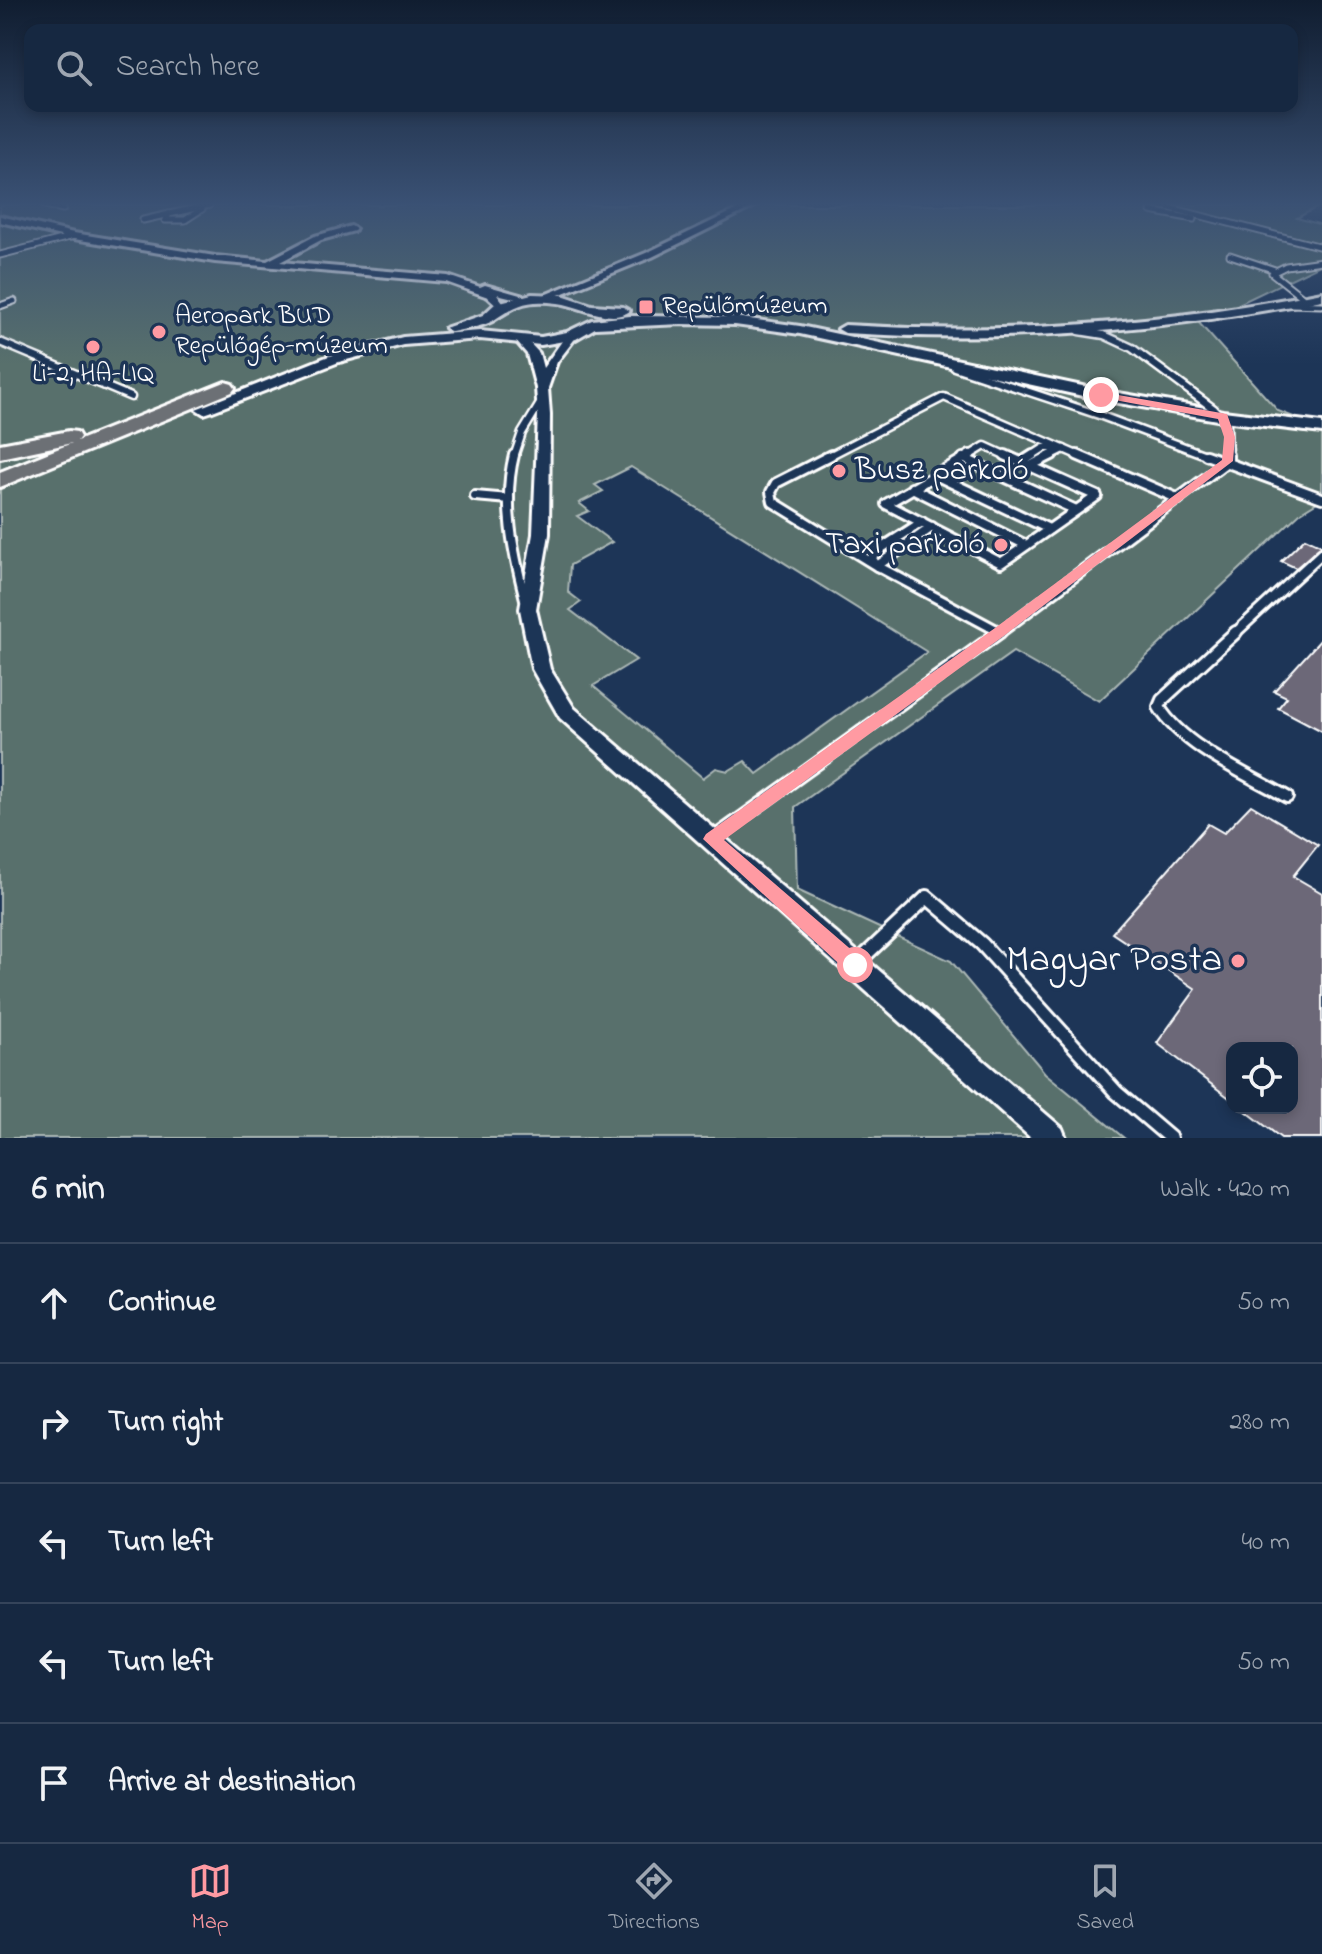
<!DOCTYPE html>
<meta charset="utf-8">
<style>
:root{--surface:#162841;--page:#23344c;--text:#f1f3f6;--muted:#9ea6b1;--line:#35445a;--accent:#ff9aa2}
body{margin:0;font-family:"Indie Flower",sans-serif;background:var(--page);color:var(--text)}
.controls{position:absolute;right:24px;bottom:24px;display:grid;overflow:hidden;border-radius:16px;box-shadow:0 4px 12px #0003}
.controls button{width:72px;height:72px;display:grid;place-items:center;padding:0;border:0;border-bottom:2px solid var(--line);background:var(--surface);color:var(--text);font:40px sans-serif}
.stop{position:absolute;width:24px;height:24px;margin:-18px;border:6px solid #ff9aa2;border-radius:50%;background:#fff}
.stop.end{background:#ff9aa2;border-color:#fff;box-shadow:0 2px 8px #0008}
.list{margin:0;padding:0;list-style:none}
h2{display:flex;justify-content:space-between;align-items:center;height:104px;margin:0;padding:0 32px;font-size:34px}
h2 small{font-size:26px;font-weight:400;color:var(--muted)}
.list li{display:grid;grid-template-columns:52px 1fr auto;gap:24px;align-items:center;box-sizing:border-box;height:120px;padding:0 32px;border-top:2px solid var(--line)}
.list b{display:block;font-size:30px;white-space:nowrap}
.list em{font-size:26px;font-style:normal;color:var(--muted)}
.icon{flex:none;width:44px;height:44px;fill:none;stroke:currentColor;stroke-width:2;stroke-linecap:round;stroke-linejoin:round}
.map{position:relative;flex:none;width:1322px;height:1138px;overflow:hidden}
.search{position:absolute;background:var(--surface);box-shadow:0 4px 12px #0003;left:24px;right:24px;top:24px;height:88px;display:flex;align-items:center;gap:20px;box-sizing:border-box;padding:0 28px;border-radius:16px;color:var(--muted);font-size:30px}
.sheet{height:704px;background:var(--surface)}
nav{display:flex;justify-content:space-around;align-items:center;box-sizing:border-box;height:112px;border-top:2px solid var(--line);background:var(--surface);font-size:22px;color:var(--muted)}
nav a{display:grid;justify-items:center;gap:4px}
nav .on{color:var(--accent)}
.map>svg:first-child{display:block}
</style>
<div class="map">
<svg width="1322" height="1138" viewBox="0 0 1322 1138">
<rect width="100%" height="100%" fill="#1d3557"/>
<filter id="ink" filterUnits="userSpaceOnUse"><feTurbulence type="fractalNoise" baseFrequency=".0125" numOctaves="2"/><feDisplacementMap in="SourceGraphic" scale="16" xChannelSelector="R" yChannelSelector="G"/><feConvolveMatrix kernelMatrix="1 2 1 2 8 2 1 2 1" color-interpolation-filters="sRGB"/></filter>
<g filter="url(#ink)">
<path fill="#59706c" stroke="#acb8b6" stroke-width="2" fill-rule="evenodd" d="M0,205H1321L1297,218L1322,225V264L1199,323L1278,411L1322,428V499L1301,512L1099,701L1013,652L795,807L797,890L951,961L1045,1073L1124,1138H0ZM631,467L927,652L757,774L745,761L728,771L716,768L703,778L593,686L636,660L570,610L581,602L568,592L570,565L612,542L577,516L589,511L579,503L603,491L595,485Z"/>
<g fill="#6c6778" stroke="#fff" stroke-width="2">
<polygon points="1305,538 1322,546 1296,568 1281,561"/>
<polygon points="1322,638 1322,731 1278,708 1287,697 1274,691"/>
<polygon points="1251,805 1318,845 1293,876 1322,893 1322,1138 1281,1138 1242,1108 1292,1108 1292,1048 1232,1048 1232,1100 1157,1043 1196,989 1112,933 1208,824 1224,833"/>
</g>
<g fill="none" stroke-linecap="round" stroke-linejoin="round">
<defs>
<g id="service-far4">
<polyline points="45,205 63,209"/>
<polyline points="1159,205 1322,247"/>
<polyline points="1151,211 1194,219"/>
<polyline points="169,214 165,220 185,220 202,209"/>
<polyline points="143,220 209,205"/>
<polyline points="0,255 74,236"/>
<polyline points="1230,255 1275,270"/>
<polyline points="1305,299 1272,273 1286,266 1322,261"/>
<polyline points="1291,304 1322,305"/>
<polyline points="0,306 14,301"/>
</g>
<g id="service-far3">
<polyline points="1079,331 1104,335 1132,348 1214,409 1227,424 1228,457"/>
<polyline points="0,342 131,397"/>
<polyline points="954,367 1099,415 1211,457"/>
<polyline points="514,457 522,433 541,402"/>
<polyline points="827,457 944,397 1082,457"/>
<polyline points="967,457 985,446 1009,457"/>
<polyline points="1030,457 1044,448 1056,448"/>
<polyline points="1048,457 1064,449"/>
</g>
<g id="service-far2">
<path d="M514,455C502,503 513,552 525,599"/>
<polyline points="831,455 776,483 771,492 773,502 877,566 1000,632"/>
<polyline points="970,455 886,504 1001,563 1097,496 1005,455"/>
<polyline points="1077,455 1179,499"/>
<polyline points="1206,455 1322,498"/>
<polyline points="963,458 1076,510"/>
<polyline points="1022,462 1033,455"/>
<polyline points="1030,466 1052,455"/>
<polyline points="935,475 1049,529"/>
<polyline points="912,488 1026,545"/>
<polyline points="475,496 509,499"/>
<polyline points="922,522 874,553 872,559 877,566 932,527"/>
<polyline points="998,634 1228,461 1228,455"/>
<polyline points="1234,634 1322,553"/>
</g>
<g id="service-far1">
<path d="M1236,632L1162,700L1159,707C1183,747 1247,774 1287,797"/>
<polyline points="712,839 1000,632"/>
</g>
<polyline id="service" points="857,963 927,897 982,944 1116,1092 1170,1138"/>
<g id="minor">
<polygon points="746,205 757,205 652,257 546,300 537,298 646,253"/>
<polygon points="0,216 74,233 215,256 267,261 315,236 351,226 356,229 354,231 321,240 280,262 448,276 480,287 485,285 534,299 529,302 497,294 506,306 501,309 488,297 446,282 215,262 74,239 0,222"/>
<polygon points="567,334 577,336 557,362 548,388 550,415 549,534 536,609 550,669 574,708 1062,1128 1066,1138 1031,1138 560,718 532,669 520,609 533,534 538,415 536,388 527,354 515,340 525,338 539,353 543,368"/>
</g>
<g id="tertiary">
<path d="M1322,292V300C1163,332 1007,343 845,333L838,329L845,325C1006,335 1163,324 1322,292Z"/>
<path d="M532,294L562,295L592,305L623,307L630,311C610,325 579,305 558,303C527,299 518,304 494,320C483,327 465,329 452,332L445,328L483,315L496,303Z"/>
<polygon points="630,316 735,317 800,326 1101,390 1223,411 1322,423 1322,433 1223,421 1101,400 800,334 735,325 682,324 595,328 576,339 541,345 480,339 403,345 339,362 210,412 204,414 196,409 329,356 403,337 480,331 541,337 567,332 592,320"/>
</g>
<polygon id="trunk" points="225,382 232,384 235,388 232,392 0,487 0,472 72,443 0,458 0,444 69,431 77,432 80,437 77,441"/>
</defs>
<use href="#service-far4" stroke="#fff" stroke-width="9"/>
<use href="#service-far3" stroke="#fff" stroke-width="11"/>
<use href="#service-far2" stroke="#fff" stroke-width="14"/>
<use href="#service-far1" stroke="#fff" stroke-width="16"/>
<use href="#service" stroke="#fff" stroke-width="18"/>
<use href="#minor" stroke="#fff" stroke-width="6"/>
<use href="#tertiary" stroke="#fff" stroke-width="6"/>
<use href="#trunk" stroke="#fff" stroke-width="6"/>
<use href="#service-far4" stroke="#1d3557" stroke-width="5"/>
<use href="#service-far3" stroke="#1d3557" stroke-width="6"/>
<use href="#service-far2" stroke="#1d3557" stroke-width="8"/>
<use href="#service-far1" stroke="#1d3557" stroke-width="10"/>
<use href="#service" stroke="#1d3557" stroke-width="12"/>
<use href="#minor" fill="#1d3557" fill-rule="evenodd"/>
<use href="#tertiary" fill="#1d3557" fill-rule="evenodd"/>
<use href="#trunk" fill="#6c6f75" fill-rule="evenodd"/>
</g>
</g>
<linearGradient id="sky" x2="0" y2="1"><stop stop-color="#101d30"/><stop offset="0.56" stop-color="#3a5174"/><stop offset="1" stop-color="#3a5174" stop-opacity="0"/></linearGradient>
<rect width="1322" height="364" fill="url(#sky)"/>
<polygon fill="#ff9aa2" points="1101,392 1227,414 1235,437 1233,461 1005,635 724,840 862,959 865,965 862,972 855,974 848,972 703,839 706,834 995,628 1222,460 1224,437 1218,419 1098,397 1096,395"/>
<g fill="#ff9aa2" stroke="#1d3557" stroke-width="3">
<rect x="638" y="299" width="16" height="16" rx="4"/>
<circle cx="159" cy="332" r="8"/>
<circle cx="93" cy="347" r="8"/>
<circle cx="839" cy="471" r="8"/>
<circle cx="1001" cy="545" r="8"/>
<circle cx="1238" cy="961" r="8"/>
</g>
<g text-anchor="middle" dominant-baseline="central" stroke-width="7" stroke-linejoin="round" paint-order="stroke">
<g font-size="26" fill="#fff" stroke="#1d3557" text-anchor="start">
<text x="662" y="307">Repülőmúzeum</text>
<text x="175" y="317">Aeropark BUD<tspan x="175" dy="30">Repülőgép-múzeum</tspan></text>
<text x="93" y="375" text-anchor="middle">Li-2, HA-LIQ</text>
</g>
<g font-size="32" fill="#fff" stroke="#1d3557" text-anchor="start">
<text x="855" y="471">Busz parkoló</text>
<text x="985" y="545" text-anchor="end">Taxi parkoló</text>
</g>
<g font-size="38" fill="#fff" stroke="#1d3557" text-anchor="end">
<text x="1222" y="961">Magyar Posta</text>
</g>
</g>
</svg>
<div class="controls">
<button><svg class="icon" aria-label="locate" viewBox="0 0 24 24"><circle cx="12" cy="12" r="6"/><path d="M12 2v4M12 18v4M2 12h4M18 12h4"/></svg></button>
</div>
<div class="stop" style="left:855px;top:965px"></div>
<div class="stop end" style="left:1101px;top:395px"></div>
<div class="search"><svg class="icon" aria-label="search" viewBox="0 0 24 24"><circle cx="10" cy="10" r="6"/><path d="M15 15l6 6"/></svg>Search here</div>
</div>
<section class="sheet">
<h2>6 min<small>Walk · 420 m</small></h2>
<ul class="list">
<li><svg class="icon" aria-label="ahead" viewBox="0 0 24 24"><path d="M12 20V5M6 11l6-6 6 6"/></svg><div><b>Continue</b></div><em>50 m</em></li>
<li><svg class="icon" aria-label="right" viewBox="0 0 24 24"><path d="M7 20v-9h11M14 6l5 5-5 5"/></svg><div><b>Turn right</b></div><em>280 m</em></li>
<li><svg class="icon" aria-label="left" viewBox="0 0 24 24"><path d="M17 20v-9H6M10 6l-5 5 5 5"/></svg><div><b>Turn left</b></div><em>40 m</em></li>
<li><svg class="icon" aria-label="left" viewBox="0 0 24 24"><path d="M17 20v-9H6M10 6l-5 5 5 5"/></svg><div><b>Turn left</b></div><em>50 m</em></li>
<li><svg class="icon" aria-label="arrive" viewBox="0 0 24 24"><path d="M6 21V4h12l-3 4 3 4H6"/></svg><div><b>Arrive at destination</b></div></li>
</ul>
</section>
<nav>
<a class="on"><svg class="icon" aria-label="map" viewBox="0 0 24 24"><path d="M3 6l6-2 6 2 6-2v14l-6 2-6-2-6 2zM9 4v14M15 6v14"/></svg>Map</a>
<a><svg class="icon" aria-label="directions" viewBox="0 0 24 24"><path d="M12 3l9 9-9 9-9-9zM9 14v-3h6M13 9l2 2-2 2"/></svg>Directions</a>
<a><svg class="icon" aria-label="saved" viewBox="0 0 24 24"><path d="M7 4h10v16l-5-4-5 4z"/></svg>Saved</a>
</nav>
